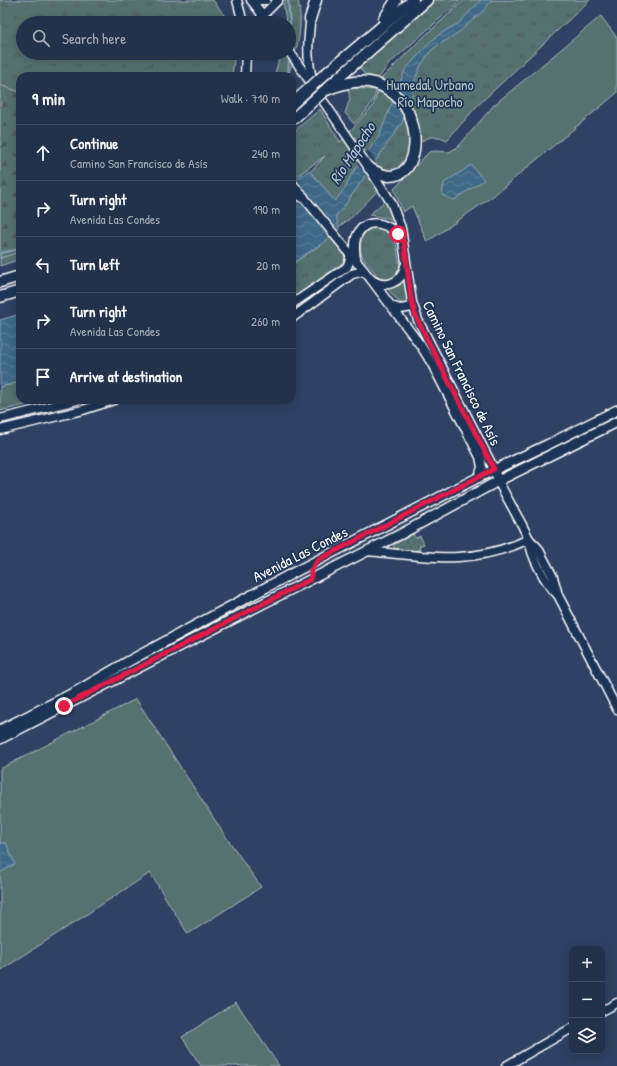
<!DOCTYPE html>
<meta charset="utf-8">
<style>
:root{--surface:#23324b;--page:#2f3e55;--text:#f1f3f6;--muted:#a3aab5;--line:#404d63}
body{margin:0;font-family:"Patrick Hand",sans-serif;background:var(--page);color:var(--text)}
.controls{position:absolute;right:12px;bottom:12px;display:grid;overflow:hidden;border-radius:8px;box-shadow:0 2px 10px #0003}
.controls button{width:36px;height:36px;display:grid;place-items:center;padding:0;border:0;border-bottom:1px solid var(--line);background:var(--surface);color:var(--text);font:20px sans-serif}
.stop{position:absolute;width:12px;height:12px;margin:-9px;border:3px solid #e11d48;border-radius:50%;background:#fff}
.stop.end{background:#e11d48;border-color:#fff;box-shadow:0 1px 4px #0008}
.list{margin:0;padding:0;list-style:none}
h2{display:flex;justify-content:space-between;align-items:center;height:52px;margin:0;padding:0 16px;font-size:17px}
h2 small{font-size:13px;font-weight:400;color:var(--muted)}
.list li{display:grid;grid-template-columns:26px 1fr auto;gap:12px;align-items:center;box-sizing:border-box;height:56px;padding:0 16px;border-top:1px solid var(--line)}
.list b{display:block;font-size:15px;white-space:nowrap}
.list p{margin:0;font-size:13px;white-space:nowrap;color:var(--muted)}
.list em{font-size:13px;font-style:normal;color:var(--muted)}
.icon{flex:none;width:22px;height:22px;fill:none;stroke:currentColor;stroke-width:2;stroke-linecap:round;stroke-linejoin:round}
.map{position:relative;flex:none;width:617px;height:1066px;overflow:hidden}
.search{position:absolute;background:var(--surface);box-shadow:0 2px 10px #0003;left:16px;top:16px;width:280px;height:44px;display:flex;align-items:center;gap:10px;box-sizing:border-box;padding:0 14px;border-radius:22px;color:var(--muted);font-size:15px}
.panel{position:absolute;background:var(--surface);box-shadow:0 2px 10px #0003;left:16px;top:72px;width:280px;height:332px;border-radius:12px}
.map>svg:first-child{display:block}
</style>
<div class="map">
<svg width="617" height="1066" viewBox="0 0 617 1066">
<defs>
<pattern id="grass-tufts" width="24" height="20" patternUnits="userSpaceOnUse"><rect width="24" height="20" fill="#557270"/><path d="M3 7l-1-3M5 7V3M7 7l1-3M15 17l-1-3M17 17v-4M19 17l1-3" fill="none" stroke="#4f5959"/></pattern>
<pattern id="forest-firs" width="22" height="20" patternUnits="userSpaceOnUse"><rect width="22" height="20" fill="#557270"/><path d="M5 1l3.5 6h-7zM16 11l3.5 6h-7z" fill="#4f5959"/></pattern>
<pattern id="garden-dots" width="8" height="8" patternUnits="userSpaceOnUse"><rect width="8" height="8" fill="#557270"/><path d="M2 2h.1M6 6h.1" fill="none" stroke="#4f5959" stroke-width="1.8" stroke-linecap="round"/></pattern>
<pattern id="water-waves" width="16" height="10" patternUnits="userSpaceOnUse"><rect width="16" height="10" fill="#406987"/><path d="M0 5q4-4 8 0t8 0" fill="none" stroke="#5d8099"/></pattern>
</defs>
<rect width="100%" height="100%" fill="#2f4264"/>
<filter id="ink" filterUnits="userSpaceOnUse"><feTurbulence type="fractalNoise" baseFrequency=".025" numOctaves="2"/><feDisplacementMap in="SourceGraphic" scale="8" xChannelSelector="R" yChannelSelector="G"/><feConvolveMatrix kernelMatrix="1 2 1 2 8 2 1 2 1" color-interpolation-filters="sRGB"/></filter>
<g filter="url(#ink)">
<g fill="url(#grass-tufts)" stroke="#aab8b8">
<polygon points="0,0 213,0 230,23 23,23 23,53 235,53 232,76 20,76 20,259 0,266"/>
<path d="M282,0H298C304,29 297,48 288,76H274L281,53H289V23H286L284,7Z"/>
<polygon points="433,0 461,0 389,64 378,79 364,74 360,68 380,46"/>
<polygon points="464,0 590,0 477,106 447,140 440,137 430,137 419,142 389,179 352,217 325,237 305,177 325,156 297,176 292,170 292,133 320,109 340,142 373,106 382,78 417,43"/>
<path d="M356,88L376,90C374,105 364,113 354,124L345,113L350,99L348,89Z"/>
<polygon points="386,200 392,210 395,222 387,218 369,215"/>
<path d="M373,227C392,227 396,238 398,255C400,266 403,276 389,280C386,280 383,281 380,279C377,277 375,272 372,269C369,266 365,262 363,258C357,246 361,232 373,227Z"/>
<path d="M330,238C335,244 346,252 345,261L292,299V264Z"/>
<polygon points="404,280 408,303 406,306 397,300 388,289 396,286"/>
<polygon points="20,382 20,400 45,400 0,411 0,387"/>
</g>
<polygon fill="url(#forest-firs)" stroke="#aab8b8" points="0,85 20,92 20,252 0,258"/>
<polygon fill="url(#garden-dots)" stroke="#aab8b8" points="413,534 416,538 420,536 424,544 419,546 420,549 414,551 394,548 393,545 395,544"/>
<g fill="#557270" stroke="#aab8b8">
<polygon points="601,16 617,38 617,93 493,196 427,242 412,206 403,212 394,189 429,152 435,151 449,152 458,147 494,105"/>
<polygon points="136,699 224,834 261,887 188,934 150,873 0,971 0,769"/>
<polygon points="236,1002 279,1066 201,1066 182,1037"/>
</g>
<g fill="url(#water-waves)" stroke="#8ca5b7">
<polygon points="481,0 492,0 483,11 459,32 434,48 429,53 420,67 415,80 410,106 401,124 343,208 336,215 339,230 330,238 292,264 292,182 309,170 335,201 346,187 351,175 379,136 405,70 431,41 440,34 459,23"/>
<polygon points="471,165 484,180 454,200 442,195 444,183"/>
<polygon points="20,314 20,382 0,387 0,320"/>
<polygon points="0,843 6,843 15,864 0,873"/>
</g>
<g fill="#2f4264">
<polygon points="368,150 376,162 366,176 357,163"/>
<polygon points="295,177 340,232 332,239 295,196 292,179"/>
</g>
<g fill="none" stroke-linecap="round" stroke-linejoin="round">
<g stroke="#8ca5b7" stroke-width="2">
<polyline points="288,0 291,36 290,49"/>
<polyline points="288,76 289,57"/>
<polyline points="0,253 20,249"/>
</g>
<defs>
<g id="secondary">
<polyline points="237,0 243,23"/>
<polyline points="251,0 269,23"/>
<polyline points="253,0 266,0"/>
<path d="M311,15C308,40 306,57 313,82"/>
<polyline points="257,23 263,15 278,0"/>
<polyline points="289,51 369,168 391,202 401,228 412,302 418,320 494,469 498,481 522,525 529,539 538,548 553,577 558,595 617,709"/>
<polyline points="245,76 246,53"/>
<polyline points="292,183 370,278 421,346 432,364 480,457 482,467 479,477"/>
<path d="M357,263C355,255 354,246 356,238C364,214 392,223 402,240"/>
<path d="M372,280C386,289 402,283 405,266"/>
<polyline points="292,304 347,267 350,260 350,255"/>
<polyline points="391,306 400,309 413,307"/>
<polyline points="292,318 352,274 364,271"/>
<polyline points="0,419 77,400"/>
<polyline points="0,430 83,410 114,400"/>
<path d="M529,539C531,556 545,583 557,594"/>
<path d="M368,551C428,557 472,566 529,539"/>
<polyline points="602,1011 617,1003"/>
<polyline points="506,1066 572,1028"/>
</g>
<g id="primary">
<polyline points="0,730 79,690 129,661 291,574 479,477 549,444 617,410"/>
<polyline points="0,739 264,603 401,534 498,481 617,422"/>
</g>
<g id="highway">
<polyline points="310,19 316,0"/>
<polyline points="384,19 396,0"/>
<polyline points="324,75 413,0"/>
<polyline points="327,88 427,0"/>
<path d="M324,91C338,85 354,80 369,82C388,85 405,101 411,119C418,137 417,176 389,176C382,175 376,172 369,168"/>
<polyline points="292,188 303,197"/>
<polyline points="0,282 20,276"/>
<polyline points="0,297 20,291"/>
</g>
</defs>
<use href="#secondary" stroke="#fff" stroke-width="11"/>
<use href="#primary" stroke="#fff" stroke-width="12"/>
<use href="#highway" stroke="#fff" stroke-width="13"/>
<use href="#secondary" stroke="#1d3557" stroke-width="8"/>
<use href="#primary" stroke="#1d3557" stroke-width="9"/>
<use href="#highway" stroke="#1d3557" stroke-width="10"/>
<defs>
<g id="highway-bridge">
<polyline points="292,104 324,75"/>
<polyline points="292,120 324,91"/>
</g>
</defs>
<use href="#highway-bridge" stroke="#fff" stroke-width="13" stroke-linecap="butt"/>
<use href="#highway-bridge" stroke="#1d3557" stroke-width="10"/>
</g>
</g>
<g fill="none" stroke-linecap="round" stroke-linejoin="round" filter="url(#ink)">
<polyline stroke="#e11d48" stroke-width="5" points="64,706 311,579 311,570 318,560 494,469 428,341 415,314 411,298 404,242 398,234"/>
</g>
<g text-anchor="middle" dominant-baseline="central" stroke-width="3.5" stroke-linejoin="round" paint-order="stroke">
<g font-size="15" fill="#b2c0bf" stroke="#1d3557">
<text x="430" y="84">Humedal Urbano<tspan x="430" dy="17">Río Mapocho</tspan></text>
</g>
<g font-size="15" fill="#fff" stroke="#1d3557">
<text transform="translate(462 373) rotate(64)">Camino San Francisco de Asís</text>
<text transform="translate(300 554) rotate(-27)">Avenida Las Condes</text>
</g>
<g font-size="16" font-style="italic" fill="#b3c3cf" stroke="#1d3557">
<text transform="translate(352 153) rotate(-57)">Río Mapocho</text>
</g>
</g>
</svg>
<div class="controls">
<button>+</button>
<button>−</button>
<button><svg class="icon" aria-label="layers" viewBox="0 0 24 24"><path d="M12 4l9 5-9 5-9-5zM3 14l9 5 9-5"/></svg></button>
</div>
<div class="stop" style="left:398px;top:234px"></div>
<div class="stop end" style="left:64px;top:706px"></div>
<div class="search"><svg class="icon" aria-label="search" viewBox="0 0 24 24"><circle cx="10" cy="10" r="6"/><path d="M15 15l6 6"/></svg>Search here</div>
<section class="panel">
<h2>9 min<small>Walk · 710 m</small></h2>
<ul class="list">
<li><svg class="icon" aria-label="ahead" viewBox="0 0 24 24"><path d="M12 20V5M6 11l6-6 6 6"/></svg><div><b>Continue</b><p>Camino San Francisco de Asís</p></div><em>240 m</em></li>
<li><svg class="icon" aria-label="right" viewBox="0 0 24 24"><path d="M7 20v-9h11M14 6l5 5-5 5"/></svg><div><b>Turn right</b><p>Avenida Las Condes</p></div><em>190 m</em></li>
<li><svg class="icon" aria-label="left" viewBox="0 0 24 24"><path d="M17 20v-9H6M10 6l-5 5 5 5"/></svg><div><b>Turn left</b></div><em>20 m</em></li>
<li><svg class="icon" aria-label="right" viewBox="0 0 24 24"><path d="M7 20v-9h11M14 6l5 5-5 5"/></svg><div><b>Turn right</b><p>Avenida Las Condes</p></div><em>260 m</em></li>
<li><svg class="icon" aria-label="arrive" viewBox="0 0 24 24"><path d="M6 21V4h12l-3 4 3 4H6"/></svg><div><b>Arrive at destination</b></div></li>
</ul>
</section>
</div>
